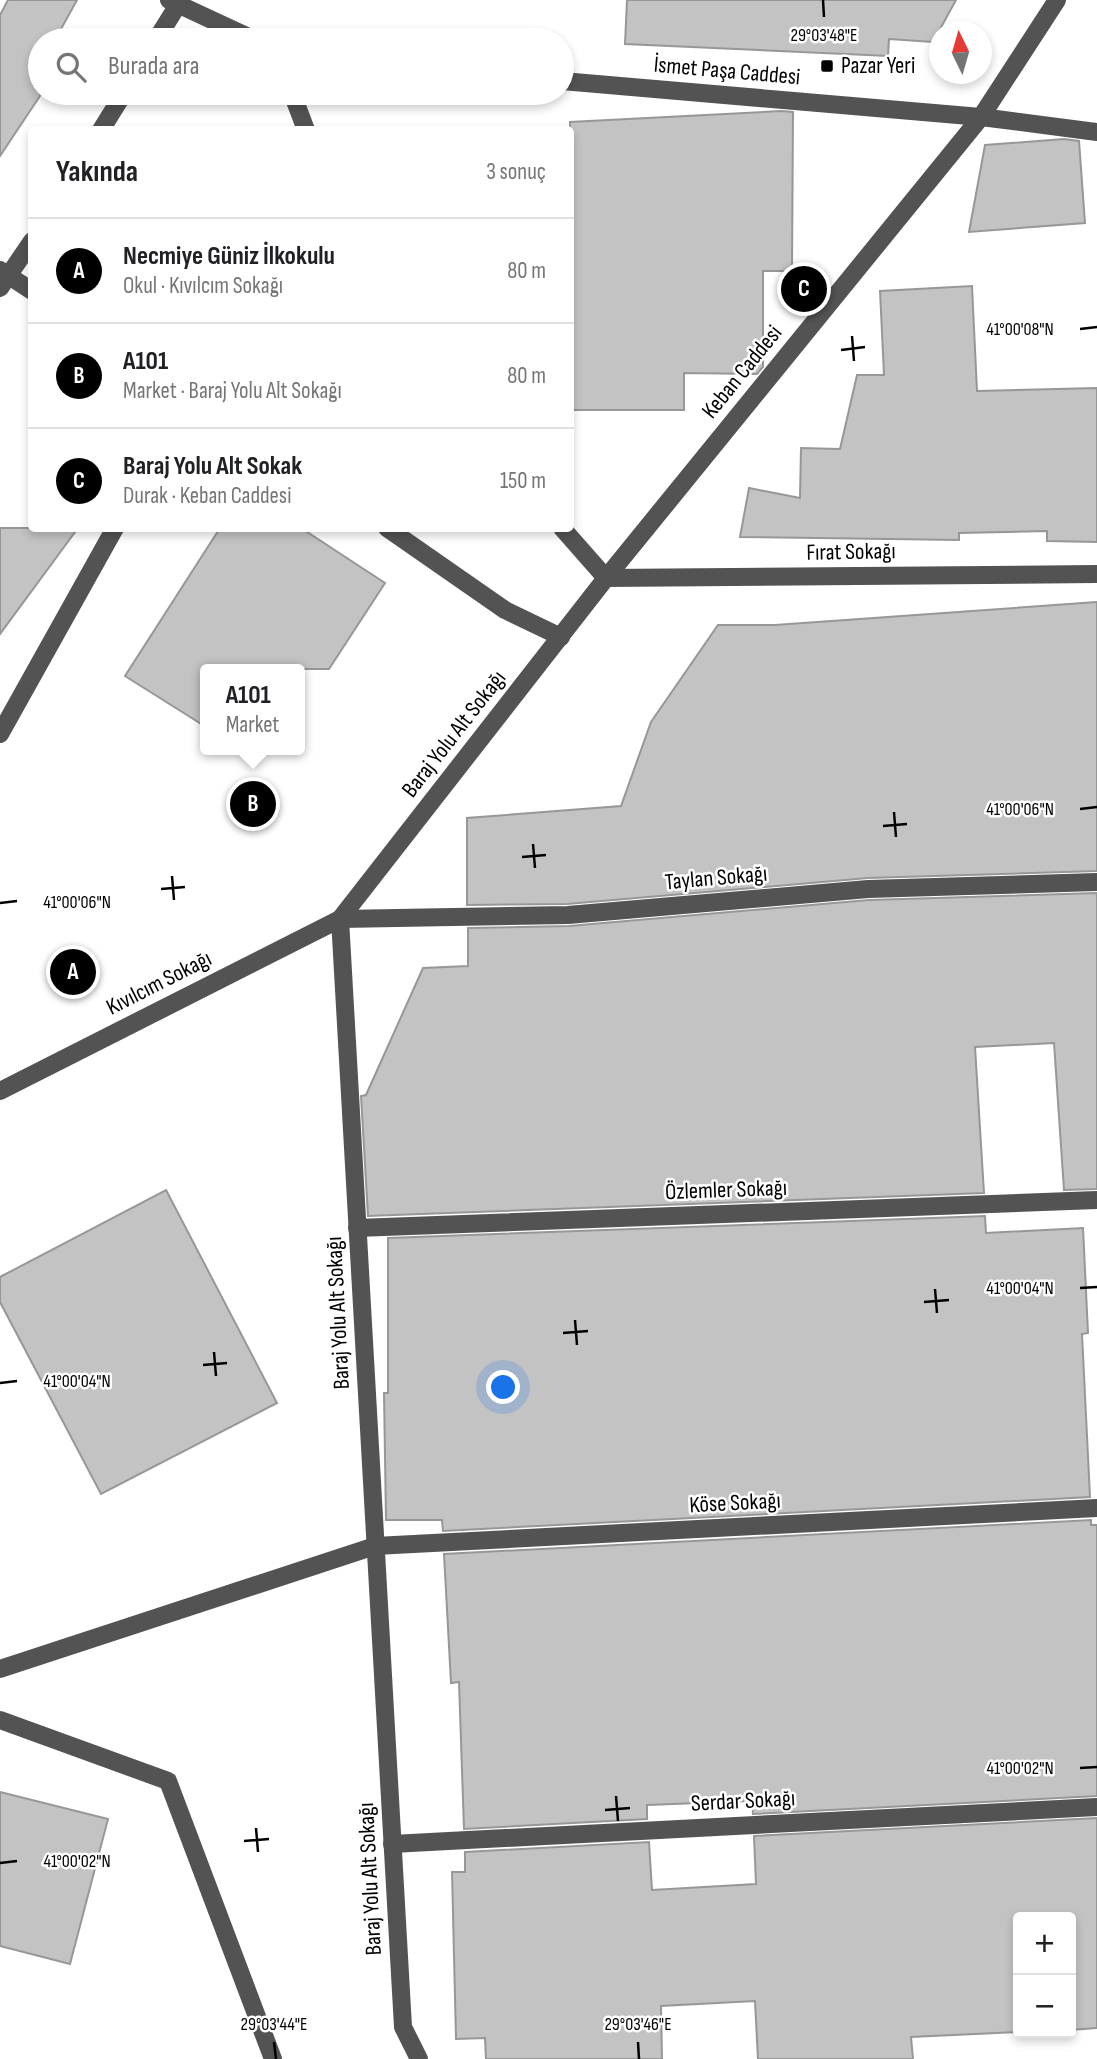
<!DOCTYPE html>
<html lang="tr">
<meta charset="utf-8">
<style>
:root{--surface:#fff;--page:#f6f6f6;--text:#202124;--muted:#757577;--line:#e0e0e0;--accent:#000}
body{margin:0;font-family:"Sofia Sans Condensed",sans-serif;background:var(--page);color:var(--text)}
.controls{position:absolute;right:21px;bottom:21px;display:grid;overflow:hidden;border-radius:7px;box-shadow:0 4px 10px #0003}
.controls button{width:63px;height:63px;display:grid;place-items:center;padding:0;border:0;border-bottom:2px solid var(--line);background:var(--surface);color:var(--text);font:35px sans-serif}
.compass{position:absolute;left:929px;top:21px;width:63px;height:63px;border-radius:50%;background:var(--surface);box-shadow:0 4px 10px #0003;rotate:355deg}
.you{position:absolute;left:504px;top:1388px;width:24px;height:24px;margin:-18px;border:5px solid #fff;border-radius:50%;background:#1a73e8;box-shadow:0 0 0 10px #1a73e833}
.badge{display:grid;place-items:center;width:46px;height:46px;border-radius:50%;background:var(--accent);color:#fff;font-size:23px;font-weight:700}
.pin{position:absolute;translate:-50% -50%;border:4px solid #fff;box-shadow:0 2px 7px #0006}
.popup{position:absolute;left:200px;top:664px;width:105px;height:91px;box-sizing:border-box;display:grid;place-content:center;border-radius:7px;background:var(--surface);filter:drop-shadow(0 2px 5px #0005);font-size:23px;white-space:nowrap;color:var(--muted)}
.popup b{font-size:26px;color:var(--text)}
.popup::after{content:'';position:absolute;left:50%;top:100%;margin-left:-14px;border:14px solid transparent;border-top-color:var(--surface)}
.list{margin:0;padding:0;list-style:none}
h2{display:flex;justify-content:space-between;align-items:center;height:91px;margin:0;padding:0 28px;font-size:30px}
h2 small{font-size:23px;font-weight:400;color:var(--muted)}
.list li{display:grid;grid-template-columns:46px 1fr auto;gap:21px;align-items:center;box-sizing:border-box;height:105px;padding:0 28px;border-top:2px solid var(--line)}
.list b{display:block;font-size:26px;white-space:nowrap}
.list p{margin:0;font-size:23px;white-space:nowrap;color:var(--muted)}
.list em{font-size:23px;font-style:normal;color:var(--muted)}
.icon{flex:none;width:38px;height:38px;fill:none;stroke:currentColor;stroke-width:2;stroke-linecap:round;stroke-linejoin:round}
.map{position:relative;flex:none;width:1097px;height:2059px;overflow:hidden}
.search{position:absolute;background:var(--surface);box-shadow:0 4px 10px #0003;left:28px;top:28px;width:546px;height:77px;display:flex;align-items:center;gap:18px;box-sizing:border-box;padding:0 24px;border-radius:38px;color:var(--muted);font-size:26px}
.panel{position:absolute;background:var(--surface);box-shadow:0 4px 10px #0003;left:28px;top:126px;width:546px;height:406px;border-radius:7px}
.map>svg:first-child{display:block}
</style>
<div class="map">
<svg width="1097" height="2059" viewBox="0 0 1097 2059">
<rect width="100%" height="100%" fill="#fff"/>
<g fill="#c3c3c3" stroke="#979797" stroke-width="2">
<polygon points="8,0 77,0 55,40 40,40 40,96 0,156 0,15"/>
<polygon points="627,0 956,0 933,42 889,39 888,56 625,44"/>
<polygon points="781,111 793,112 792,271 763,271 763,367 757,374 684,373 684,410 570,410 570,122"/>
<polygon points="1064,139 1079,141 1085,223 969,232 985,145"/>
<polygon points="972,286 977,391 1097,388 1097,542 1047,541 1047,531 959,533 959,540 740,537 749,488 800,498 801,448 840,449 857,375 884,375 880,291"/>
<polygon points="0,528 78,528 0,634"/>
<polygon points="220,528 301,528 385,583 329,669 206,669 206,727 125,676"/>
<polygon points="1097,602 1097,871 868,878 567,904 467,905 467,818 621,806 651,722 718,625 775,625"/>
<polygon points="1097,893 1097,1189 1064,1190 1054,1043 975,1047 984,1193 368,1216 361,1096 366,1095 423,968 468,966 468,928 569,926 869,900"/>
<polygon points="166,1190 277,1403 101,1494 0,1302 0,1277"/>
<polygon points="985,1216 986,1233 1083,1228 1088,1333 1082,1334 1090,1497 443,1531 442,1520 386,1520 384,1393 388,1393 388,1238"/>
<polygon points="1091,1520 1091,1525 1097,1525 1097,1796 753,1814 752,1801 647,1805 647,1819 464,1829 459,1682 451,1683 444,1554"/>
<polygon points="0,1792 108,1819 70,1964 0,1946"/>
<polygon points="1097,1818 1097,2028 1071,2030 1071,1917 1018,1917 1018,2032 911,2037 913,2059 758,2059 755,2001 661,2006 662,2059 486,2059 485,2038 456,2039 452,1872 465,1872 465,1852 649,1842 652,1890 756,1884 754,1836"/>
</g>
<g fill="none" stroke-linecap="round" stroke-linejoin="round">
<g stroke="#535353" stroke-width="18">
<polyline points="169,0 255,40"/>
<polyline points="156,40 181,0"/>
<polyline points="562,81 981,117 1097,132"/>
<polyline points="292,93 306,130"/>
<polyline points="101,130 124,93"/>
<polyline points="0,270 32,291"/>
<polyline points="0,288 32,241"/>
<polyline points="387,528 505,610 561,637"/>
<polyline points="562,528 606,578 1097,574"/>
<polyline points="0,734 115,528"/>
<polyline points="0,1091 340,919 568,915 868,889 1097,882"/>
<polyline points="357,1228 1097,1200"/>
<polyline points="0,1669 375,1546 1097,1508"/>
<polyline points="0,1720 168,1781 273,2059"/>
<polyline points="392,1844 1097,1807"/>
<polyline points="419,2059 403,2027 340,919 606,578 981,117 1057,0"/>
</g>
</g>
<path fill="none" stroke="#000" stroke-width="2.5" d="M823,0L824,17M1080,329L1097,327M852,336L854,361M841,350L865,347M1080,809L1097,807M894,812L896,837M883,826L907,824M533,844L535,868M522,857L546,855M172,876L174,900M161,889L185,887M0,903L17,901M1080,1288L1097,1287M935,1289L937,1313M924,1302L949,1300M575,1320L577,1345M563,1333L588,1331M214,1352L216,1376M203,1365L227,1363M0,1383L17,1381M1080,1768L1097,1767M616,1796L618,1821M605,1810L630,1808M256,1828L258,1852M244,1841L269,1839M0,1863L17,1861M274,2042L276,2059M638,2042L639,2059"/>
<rect fill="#000" stroke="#fff" stroke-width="2.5" x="820" y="59" width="14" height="14" rx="3.5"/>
<g text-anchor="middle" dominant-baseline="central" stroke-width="5" stroke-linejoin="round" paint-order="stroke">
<g font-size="23" fill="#000" stroke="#fff" text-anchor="start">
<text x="841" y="66">Pazar Yeri</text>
</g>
<g font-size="23" fill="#000" stroke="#fff">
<text transform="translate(727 71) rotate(5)">İsmet Paşa Caddesi</text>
<text transform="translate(742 372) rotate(-51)">Keban Caddesi</text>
<text transform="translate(851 552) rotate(-1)">Fırat Sokağı</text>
<text transform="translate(454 734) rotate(-52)">Baraj Yolu Alt Sokağı</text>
<text transform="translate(716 878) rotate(-5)">Taylan Sokağı</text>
<text transform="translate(159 983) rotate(-27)">Kıvılcım Sokağı</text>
<text transform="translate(726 1190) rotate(-2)">Özlemler Sokağı</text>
<text transform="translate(338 1313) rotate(-93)">Baraj Yolu Alt Sokağı</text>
<text transform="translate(735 1503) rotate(-3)">Köse Sokağı</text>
<text transform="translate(743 1801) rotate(-3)">Serdar Sokağı</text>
<text transform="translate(370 1879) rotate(-93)">Baraj Yolu Alt Sokağı</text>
</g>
</g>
<g font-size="18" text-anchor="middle" fill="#000" stroke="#fff" stroke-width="5" stroke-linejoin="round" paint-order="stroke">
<text x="824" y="41">29°03'48"E</text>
<text x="1020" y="335">41°00'08"N</text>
<text x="1020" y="815">41°00'06"N</text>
<text x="77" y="908">41°00'06"N</text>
<text x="1020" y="1294">41°00'04"N</text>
<text x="77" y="1387">41°00'04"N</text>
<text x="1020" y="1774">41°00'02"N</text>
<text x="77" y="1867">41°00'02"N</text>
<text x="274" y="2030">29°03'44"E</text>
<text x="638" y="2030">29°03'46"E</text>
</g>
</svg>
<div class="controls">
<button>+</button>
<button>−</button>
</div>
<svg class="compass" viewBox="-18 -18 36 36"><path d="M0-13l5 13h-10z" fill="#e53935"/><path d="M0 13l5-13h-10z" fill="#757577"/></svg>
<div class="you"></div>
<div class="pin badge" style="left:73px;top:972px">A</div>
<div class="pin badge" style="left:253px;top:804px">B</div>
<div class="popup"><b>A101</b>Market</div>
<div class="pin badge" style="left:804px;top:289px">C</div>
<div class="search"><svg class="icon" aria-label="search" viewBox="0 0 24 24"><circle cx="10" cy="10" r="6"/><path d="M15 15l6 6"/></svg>Burada ara</div>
<section class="panel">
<h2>Yakında<small>3 sonuç</small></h2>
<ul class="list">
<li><span class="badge">A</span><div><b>Necmiye Güniz İlkokulu</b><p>Okul · Kıvılcım Sokağı</p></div><em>80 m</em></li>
<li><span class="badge">B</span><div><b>A101</b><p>Market · Baraj Yolu Alt Sokağı</p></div><em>80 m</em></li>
<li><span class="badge">C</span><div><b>Baraj Yolu Alt Sokak</b><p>Durak · Keban Caddesi</p></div><em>150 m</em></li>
</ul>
</section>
</div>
